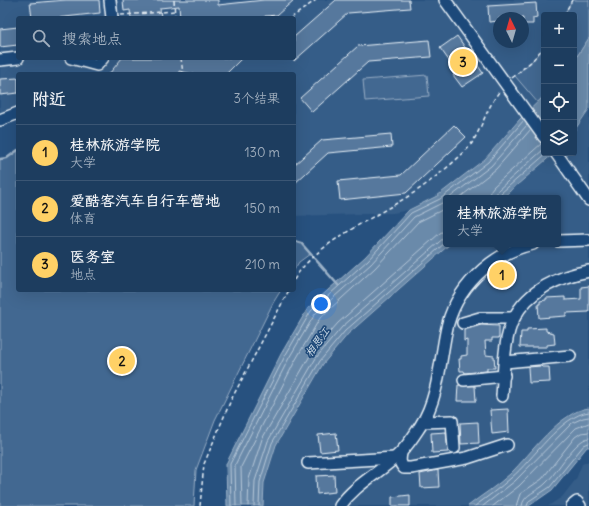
<!DOCTYPE html>
<html lang="zh">
<meta charset="utf-8">
<style>
:root{--surface:#1d3d5f;--page:#254465;--text:#f1f3f6;--muted:#a0aebd;--line:#3b5674;--accent:#ffd166}
body{margin:0;font-family:Delius,"LXGW WenKai TC",sans-serif;background:var(--page);color:var(--text)}
.controls{position:absolute;right:12px;top:12px;display:grid;overflow:hidden;border-radius:4px;box-shadow:0 4px 16px #0002}
.controls button{width:36px;height:36px;display:grid;place-items:center;padding:0;border:0;border-bottom:1px solid var(--line);background:var(--surface);color:var(--text);font:20px sans-serif}
.compass{position:absolute;left:493px;top:12px;width:36px;height:36px;border-radius:50%;background:var(--surface);box-shadow:0 4px 16px #0002;rotate:355deg}
.you{position:absolute;left:321px;top:304px;width:14px;height:14px;margin:-10px;border:3px solid #fff;border-radius:50%;background:#1a73e8;box-shadow:0 0 0 6px #1a73e833}
.badge{display:grid;place-items:center;width:26px;height:26px;border-radius:50%;background:var(--accent);color:#111;font-size:13px;font-weight:700}
.pin{position:absolute;translate:-50% -50%;border:2px solid #fff;box-shadow:0 1px 4px #0006}
.popup{position:absolute;left:443px;top:195px;width:118px;height:52px;box-sizing:border-box;display:grid;place-content:center;border-radius:4px;background:var(--surface);filter:drop-shadow(0 1px 3px #0005);font-size:13px;white-space:nowrap;color:var(--muted)}
.popup b{font-size:15px;color:var(--text)}
.popup::after{content:'';position:absolute;left:50%;top:100%;margin-left:-8px;border:8px solid transparent;border-top-color:var(--surface)}
.list{margin:0;padding:0;list-style:none}
h2{display:flex;justify-content:space-between;align-items:center;height:52px;margin:0;padding:0 16px;font-size:17px}
h2 small{font-size:13px;font-weight:400;color:var(--muted)}
.list li{display:grid;grid-template-columns:26px 1fr auto;gap:12px;align-items:center;box-sizing:border-box;height:56px;padding:0 16px;border-top:1px solid var(--line)}
.list b{display:block;font-size:15px;white-space:nowrap}
.list p{margin:0;font-size:13px;white-space:nowrap;color:var(--muted)}
.list em{font-size:13px;font-style:normal;color:var(--muted)}
.icon{flex:none;width:22px;height:22px;fill:none;stroke:currentColor;stroke-width:2;stroke-linecap:round;stroke-linejoin:round}
.map{position:relative;flex:none;width:589px;height:506px;overflow:hidden}
.search{position:absolute;background:var(--surface);box-shadow:0 4px 16px #0002;left:16px;top:16px;width:280px;height:44px;display:flex;align-items:center;gap:10px;box-sizing:border-box;padding:0 14px;border-radius:4px;color:var(--muted);font-size:15px}
.panel{position:absolute;background:var(--surface);box-shadow:0 4px 16px #0002;left:16px;top:72px;width:280px;height:220px;border-radius:4px}
.map>svg:first-child{display:block}
</style>
<div class="map">
<svg width="589" height="506" viewBox="0 0 589 506">
<rect width="100%" height="100%" fill="#27517f"/>
<filter id="ink" filterUnits="userSpaceOnUse"><feTurbulence type="fractalNoise" baseFrequency=".025" numOctaves="2"/><feDisplacementMap in="SourceGraphic" scale="8" xChannelSelector="R" yChannelSelector="G"/><feConvolveMatrix kernelMatrix="1 2 1 2 8 2 1 2 1" color-interpolation-filters="sRGB"/></filter>
<g filter="url(#ink)">
<g fill="#355d88" fill-rule="evenodd">
<path d="M0,0H589V38L574,61V15H544V96L538,103L544,153H574V131L589,109V408L581,409L566,416L509,475L468,506H263L264,483L276,445L323,364L348,334L450,244H558V198H502L547,158L519,119L485,159L437,196L409,210L393,213L294,216V74H18V120L0,128ZM18,18H294V58H18ZM499,18H523V42H499Z"/>
<polygon points="589,461 589,506 548,506 562,497 576,479 582,464"/>
</g>
<g fill="#436891" stroke="#96acc4">
<polygon points="572,0 589,0 589,38 574,61 574,15 564,15"/>
<polygon points="544,47 544,96 538,103 515,76 532,61"/>
<polygon points="427,75 429,96 365,101 363,80"/>
<polygon points="18,150 18,290 281,290 273,303 215,420 196,470 194,506 0,506 0,159 7,158"/>
<polygon points="294,241 301,243 310,254 299,262 294,270"/>
</g>
<g fill="#6b8aaa" stroke="#9db3c9">
<polygon points="589,38 589,109 574,131 574,61"/>
<polygon points="544,96 544,153 554,153 502,198 446,198 446,244 450,244 348,334 323,364 276,445 264,483 263,506 227,506 226,464 281,354 308,308 365,257 409,210 437,196 485,159 520,119"/>
<path d="M589,408V447H587L552,490L529,506H468C482,495 497,486 510,474C531,454 560,411 589,408Z"/>
</g>
<g fill="none" stroke-linecap="round" stroke-linejoin="round">
<g stroke="#b6c8d9" stroke-width="1">
<polyline points="449,198 491,166 527,125"/>
<polyline points="459,198 496,169 531,129"/>
<polyline points="489,198 490,191 494,186 542,143"/>
<polyline points="495,198 498,190 544,149"/>
<polyline points="500,198 501,193 547,153"/>
<polyline points="231,506 230,464 285,356 311,311 368,260 411,213 440,199 488,162 524,120"/>
<polyline points="236,506 235,465 289,358 315,314 371,264 414,217 446,201"/>
<polyline points="242,506 241,467 295,361 320,318 375,268 418,222 446,208"/>
<polyline points="248,506 249,479 262,439 311,354 338,323 440,233 446,230"/>
<polyline points="254,506 255,481 268,441 316,358 342,327 446,236"/>
<polyline points="259,506 260,482 272,443 320,361 345,331 446,242"/>
<path d="M475,506C487,497 500,488 511,478C533,460 561,415 589,412"/>
<polyline points="483,506 515,481 572,423 583,418 589,417"/>
<polyline points="493,506 519,486 576,428 589,423"/>
<polyline points="516,506 520,494 542,479 575,437 581,433 589,432"/>
<path d="M522,506C523,494 539,491 546,483C557,473 575,439 589,438"/>
<polyline points="527,506 529,501 550,487 584,445 589,443"/>
</g>
<g stroke="#9db3c9" stroke-width="2.5">
<polyline points="0,159 7,158 18,150"/>
<polyline points="294,241 301,243 338,285"/>
<polyline points="202,290 213,290"/>
</g>
</g>
<g fill="#57789d" stroke="#e8f1f8">
<polygon points="66,0 99,0 100,13 56,18 32,18 30,3"/>
<polygon points="123,0 218,0 218,5 264,0 294,0 277,15 265,16 264,18 180,18 179,6 160,8 161,18 131,18 130,10 124,11"/>
<polygon points="336,0 409,0 410,8 348,13 294,61 294,37"/>
<polygon points="536,3 537,17 533,18 533,24 523,24 523,18 499,18 499,21 489,22 488,6"/>
<polygon points="18,27 18,45 0,47 0,29"/>
<polygon points="457,36 483,73 462,87 453,75 457,72 440,48"/>
<polygon points="429,40 431,57 368,62 312,112 300,98 358,46"/>
<polygon points="122,58 242,58 226,74 193,74 179,71 179,74 109,74"/>
<polygon points="18,78 18,93 0,95 0,79"/>
<polygon points="454,125 466,137 406,193 340,200 338,181 401,175"/>
<polygon points="391,134 392,147 328,153 294,184 294,165 322,140"/>
<polygon points="589,286 589,312 566,313 566,316 539,318 538,304 540,304 540,301 546,300 546,298 565,297 565,300 581,299 581,287"/>
<polygon points="481,325 499,326 499,338 492,338 492,341 485,341 486,355 494,356 495,368 487,368 487,371 465,373 464,371 460,371 459,359 461,359 461,356 467,355 467,340 464,341 464,330"/>
<polygon points="546,328 546,331 554,333 555,344 547,345 547,347 520,347 521,332 527,332 527,329"/>
<polygon points="541,366 542,367 549,367 550,382 529,383 528,367"/>
<polygon points="458,385 475,386 476,401 457,401"/>
<polygon points="508,409 509,432 492,434 490,410"/>
<polygon points="478,422 479,443 461,444 460,423"/>
<polygon points="446,432 448,452 432,453 431,433"/>
<polygon points="336,433 338,450 320,452 318,435"/>
<polygon points="438,470 439,487 421,488 420,474"/>
<polygon points="334,475 335,492 317,494 316,476"/>
<polygon points="410,495 410,506 392,506 392,497"/>
</g>
<g fill="none" stroke-linecap="round" stroke-linejoin="round">
<defs>
<g id="minor">
<polyline points="110,0 112,18"/>
<polyline points="445,0 544,137"/>
<polyline points="71,58 97,65 103,58"/>
<polyline points="0,60 18,58"/>
<polyline points="0,120 18,113"/>
<polyline points="556,153 589,200"/>
<polyline points="558,241 589,240"/>
<polyline points="463,323 480,318 514,318"/>
<polyline points="505,362 570,356"/>
<polyline points="464,380 504,376"/>
<path d="M502,396C504,374 503,338 514,318C528,290 560,276 589,271"/>
<polyline points="423,422 452,421 454,448"/>
<path d="M401,453C400,459 399,463 404,468H411L467,458L507,445"/>
<polyline points="308,463 395,458"/>
<path d="M340,506C356,483 382,472 401,452C409,444 415,434 421,425C438,399 440,362 446,332C454,289 491,253 533,244"/>
<polyline points="572,506 577,502 580,506"/>
</g>
</defs>
<use href="#minor" stroke="#e8f1f8" stroke-width="14"/>
<g stroke="#e8f1f8" stroke-width="1.5" stroke-dasharray="4 3" stroke-linecap="butt">
<polyline points="174,0 175,18"/>
<polyline points="121,15 175,11"/>
<polyline points="564,15 572,0"/>
<polyline points="291,18 316,0"/>
<polyline points="181,58 183,74"/>
<polyline points="512,78 532,61 544,47"/>
<path d="M294,280C316,239 391,212 429,182C439,174 465,154 472,143C482,127 487,108 499,92"/>
<polyline points="200,506 204,464 231,400 289,290"/>
</g>
<use href="#minor" stroke="#1f4a7a" stroke-width="11"/>
</g>
</g>
<g text-anchor="middle" dominant-baseline="central" stroke-width="3.5" stroke-linejoin="round" paint-order="stroke">
<g font-size="11" font-style="italic" fill="#d5e2ec" stroke="#1f4a7a">
<text transform="translate(317 342) rotate(-54)">相思江</text>
</g>
</g>
</svg>
<div class="controls">
<button>+</button>
<button>−</button>
<button><svg class="icon" aria-label="locate" viewBox="0 0 24 24"><circle cx="12" cy="12" r="6"/><path d="M12 2v4M12 18v4M2 12h4M18 12h4"/></svg></button>
<button><svg class="icon" aria-label="layers" viewBox="0 0 24 24"><path d="M12 4l9 5-9 5-9-5zM3 14l9 5 9-5"/></svg></button>
</div>
<svg class="compass" viewBox="-18 -18 36 36"><path d="M0-13l5 13h-10z" fill="#e53935"/><path d="M0 13l5-13h-10z" fill="#a0aebd"/></svg>
<div class="you"></div>
<div class="pin badge" style="left:502px;top:275px">1</div>
<div class="popup"><b>桂林旅游学院</b>大学</div>
<div class="pin badge" style="left:122px;top:361px">2</div>
<div class="pin badge" style="left:463px;top:62px">3</div>
<div class="search"><svg class="icon" aria-label="search" viewBox="0 0 24 24"><circle cx="10" cy="10" r="6"/><path d="M15 15l6 6"/></svg>搜索地点</div>
<section class="panel">
<h2>附近<small>3个结果</small></h2>
<ul class="list">
<li><span class="badge">1</span><div><b>桂林旅游学院</b><p>大学</p></div><em>130 m</em></li>
<li><span class="badge">2</span><div><b>爱酷客汽车自行车营地</b><p>体育</p></div><em>150 m</em></li>
<li><span class="badge">3</span><div><b>医务室</b><p>地点</p></div><em>210 m</em></li>
</ul>
</section>
</div>
